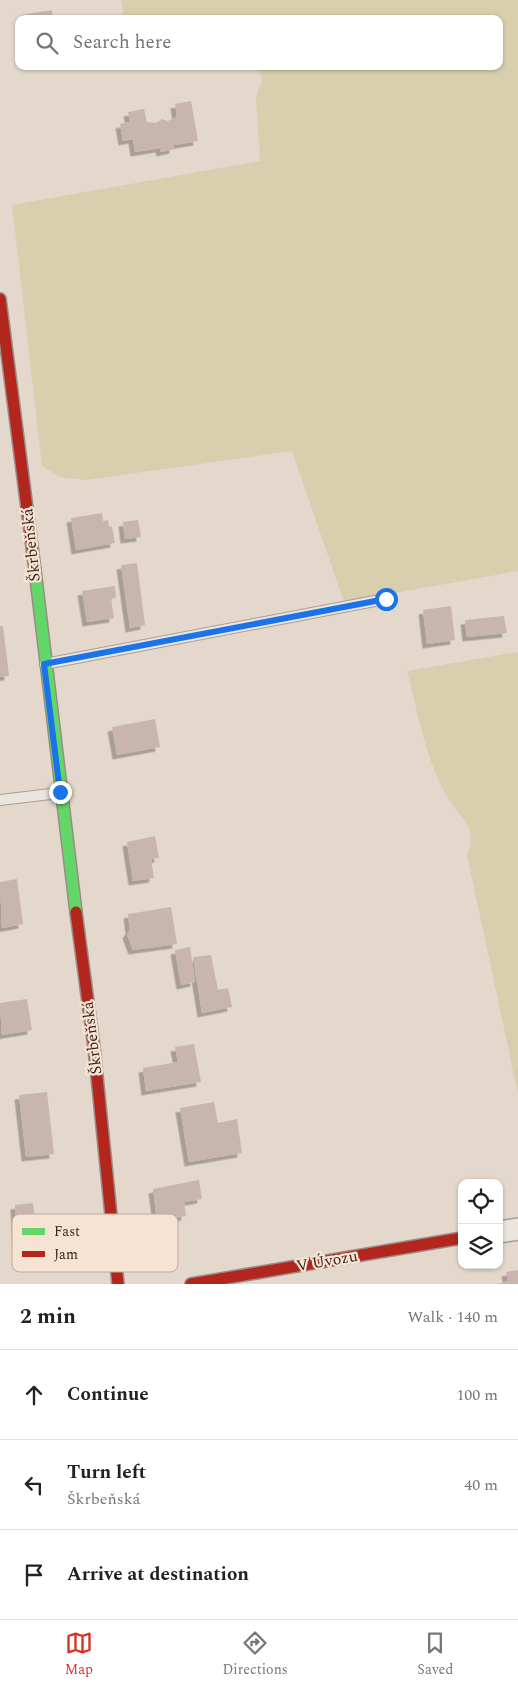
<!DOCTYPE html>
<meta charset="utf-8">
<style>
:root{--surface:#fff;--page:#f6f6f6;--text:#222;--muted:#767676;--line:#e0e0e0;--accent:#d93025}
body{margin:0;font-family:Spectral,serif;background:var(--page);color:var(--text)}
.controls{position:absolute;right:15px;bottom:15px;display:grid;overflow:hidden;border-radius:10px;box-shadow:0 1px 4px #0004}
.controls button{width:45px;height:45px;display:grid;place-items:center;padding:0;border:0;border-bottom:1px solid var(--line);background:var(--surface);color:var(--text);font:25px sans-serif}
.stop{position:absolute;width:15px;height:15px;margin:-11px;border:4px solid #1a73e8;border-radius:50%;background:#fff}
.stop.end{background:#1a73e8;border-color:#fff;box-shadow:0 1px 5px #0008}
.list{margin:0;padding:0;list-style:none}
h2{display:flex;justify-content:space-between;align-items:center;height:65px;margin:0;padding:0 20px;font-size:21px}
h2 small{font-size:16px;font-weight:400;color:var(--muted)}
.list li{display:grid;grid-template-columns:32px 1fr auto;gap:15px;align-items:center;box-sizing:border-box;height:90px;padding:0 20px;border-top:1px solid var(--line)}
.list b{display:block;font-size:19px;white-space:nowrap}
.list p{margin:0;font-size:16px;white-space:nowrap;color:var(--muted)}
.list em{font-size:16px;font-style:normal;color:var(--muted)}
.icon{flex:none;width:28px;height:28px;fill:none;stroke:currentColor;stroke-width:2;stroke-linecap:round;stroke-linejoin:round}
.map{position:relative;flex:none;width:518px;height:1284px;overflow:hidden}
.search{position:absolute;background:var(--surface);box-shadow:0 1px 4px #0004;left:15px;right:15px;top:15px;height:55px;display:flex;align-items:center;gap:12px;box-sizing:border-box;padding:0 18px;border-radius:10px;color:var(--muted);font-size:19px}
.sheet{height:335px;background:var(--surface)}
nav{display:flex;justify-content:space-around;align-items:center;box-sizing:border-box;height:70px;border-top:1px solid var(--line);background:var(--surface);font-size:14px;color:var(--muted)}
nav a{display:grid;justify-items:center;gap:2px}
nav .on{color:var(--accent)}
.map>svg:first-child{display:block}
</style>
<div class="map">
<svg width="518" height="1284" viewBox="0 0 518 1284">
<defs>
<filter id="shadow"><feDropShadow dx="-4.5" dy="4.5" stdDeviation="0" flood-color="#0004"/></filter>
</defs>
<rect width="100%" height="100%" fill="#e4d8cc"/>
<g fill="#d7cfae">
<polygon points="121,0 518,0 518,571 344,602 292,451 86,480 60,477 42,466 12,205 260,161 256,97 262,80 258,66 499,66 499,19 124,19"/>
<path d="M518,652V1094L467,855C479,823 459,819 446,795C425,757 418,713 407,671Z"/>
</g>
<g fill="#c8b5ad" filter="url(#shadow)">
<polygon points="52,10 53,19 21,19 21,15"/>
<polygon points="191,101 198,141 174,145 174,149 161,152 160,148 135,152 133,139 123,141 120,124 130,122 128,112 144,109 147,122 156,123 162,119 168,121 177,117 175,104"/>
<polygon points="102,513 103,521 108,520 109,527 112,526 115,543 76,550 71,518"/>
<polygon points="138,520 141,537 125,539 123,522"/>
<polygon points="137,563 145,625 130,628 121,565"/>
<polygon points="115,586 116,598 111,599 114,618 87,622 82,591"/>
<polygon points="451,606 455,640 427,644 423,610"/>
<polygon points="504,616 507,633 467,637 465,620"/>
<polygon points="0,626 3,626 9,676 0,677"/>
<polygon points="155,719 160,747 117,755 112,727"/>
<polygon points="155,836 159,858 151,859 154,878 133,881 127,842"/>
<polygon points="17,879 23,924 2,928 0,882"/>
<polygon points="171,907 177,944 133,950 127,934 130,930 128,914"/>
<polygon points="190,947 195,982 181,985 175,950"/>
<polygon points="211,955 218,990 228,988 232,1007 202,1013 193,957"/>
<polygon points="27,999 32,1030 2,1035 0,1003"/>
<polygon points="194,1044 201,1082 146,1091 143,1068 178,1062 175,1047"/>
<polygon points="47,1092 54,1154 26,1157 19,1095"/>
<polygon points="214,1102 218,1123 237,1119 242,1153 189,1162 180,1108"/>
<polygon points="199,1180 202,1199 184,1202 186,1216 157,1220 153,1189"/>
<polygon points="33,1203 38,1243 17,1245 15,1205"/>
<polygon points="518,1270 518,1284 497,1284 508,1281 506,1272"/>
</g>
<g fill="none" stroke-linecap="round" stroke-linejoin="round">
<defs>
<g id="lane">
<polyline points="45,664 385,599"/>
<polyline points="0,800 59,793"/>
</g>
<polyline id="street" points="499,1232 518,1229"/>
<polyline id="fast" points="35,570 76,912"/>
<g id="jam">
<polyline points="0,299 35,570"/>
<polyline points="76,912 94,1047 118,1284"/>
<polyline points="191,1284 462,1238"/>
</g>
</defs>
<use href="#lane" stroke="#a99e95" stroke-width="12"/>
<use href="#street" stroke="#a99e95" stroke-width="24"/>
<use href="#fast" stroke="#998d85" stroke-width="14"/>
<use href="#jam" stroke="#998d85" stroke-width="14"/>
<use href="#lane" stroke="#ece5de" stroke-width="10"/>
<use href="#street" stroke="#ece5de" stroke-width="21"/>
<use href="#fast" stroke="#63d668" stroke-width="11"/>
<use href="#jam" stroke="#b3261e" stroke-width="11"/>
</g>
<g fill="none" stroke-linecap="round" stroke-linejoin="round">
<polyline stroke="#1a73e8" stroke-width="6" points="60,792 44,664 386,599"/>
</g>
<g text-anchor="middle" dominant-baseline="central" stroke-width="4.5" stroke-linejoin="round" paint-order="stroke">
<g font-size="16" fill="#38241d" stroke="#f6e3d1">
<text transform="translate(31 545) rotate(-96)">Škrbeňská</text>
<text transform="translate(92 1038) rotate(-97)">Škrbeňská</text>
<text transform="translate(327 1261) rotate(-10)">V Úvozu</text>
</g>
</g>
<rect x="12" y="1214" width="166" height="58" rx="8" fill="#f6e3d1" stroke="#bdaa9b" stroke-width="1"/>
<rect x="22" y="1228" width="23" height="7" fill="#63d668"/>
<rect x="22" y="1251" width="23" height="6" fill="#b3261e"/>
<g font-size="14" fill="#38241d">
<text x="54" y="1236">Fast</text>
<text x="54" y="1259">Jam</text>
</g>
</svg>
<div class="controls">
<button><svg class="icon" aria-label="locate" viewBox="0 0 24 24"><circle cx="12" cy="12" r="6"/><path d="M12 2v4M12 18v4M2 12h4M18 12h4"/></svg></button>
<button><svg class="icon" aria-label="layers" viewBox="0 0 24 24"><path d="M12 4l9 5-9 5-9-5zM3 14l9 5 9-5"/></svg></button>
</div>
<div class="stop" style="left:386px;top:599px"></div>
<div class="stop end" style="left:60px;top:792px"></div>
<div class="search"><svg class="icon" aria-label="search" viewBox="0 0 24 24"><circle cx="10" cy="10" r="6"/><path d="M15 15l6 6"/></svg>Search here</div>
</div>
<section class="sheet">
<h2>2 min<small>Walk · 140 m</small></h2>
<ul class="list">
<li><svg class="icon" aria-label="ahead" viewBox="0 0 24 24"><path d="M12 20V5M6 11l6-6 6 6"/></svg><div><b>Continue</b></div><em>100 m</em></li>
<li><svg class="icon" aria-label="left" viewBox="0 0 24 24"><path d="M17 20v-9H6M10 6l-5 5 5 5"/></svg><div><b>Turn left</b><p>Škrbeňská</p></div><em>40 m</em></li>
<li><svg class="icon" aria-label="arrive" viewBox="0 0 24 24"><path d="M6 21V4h12l-3 4 3 4H6"/></svg><div><b>Arrive at destination</b></div></li>
</ul>
</section>
<nav>
<a class="on"><svg class="icon" aria-label="map" viewBox="0 0 24 24"><path d="M3 6l6-2 6 2 6-2v14l-6 2-6-2-6 2zM9 4v14M15 6v14"/></svg>Map</a>
<a><svg class="icon" aria-label="directions" viewBox="0 0 24 24"><path d="M12 3l9 9-9 9-9-9zM9 14v-3h6M13 9l2 2-2 2"/></svg>Directions</a>
<a><svg class="icon" aria-label="saved" viewBox="0 0 24 24"><path d="M7 4h10v16l-5-4-5 4z"/></svg>Saved</a>
</nav>
